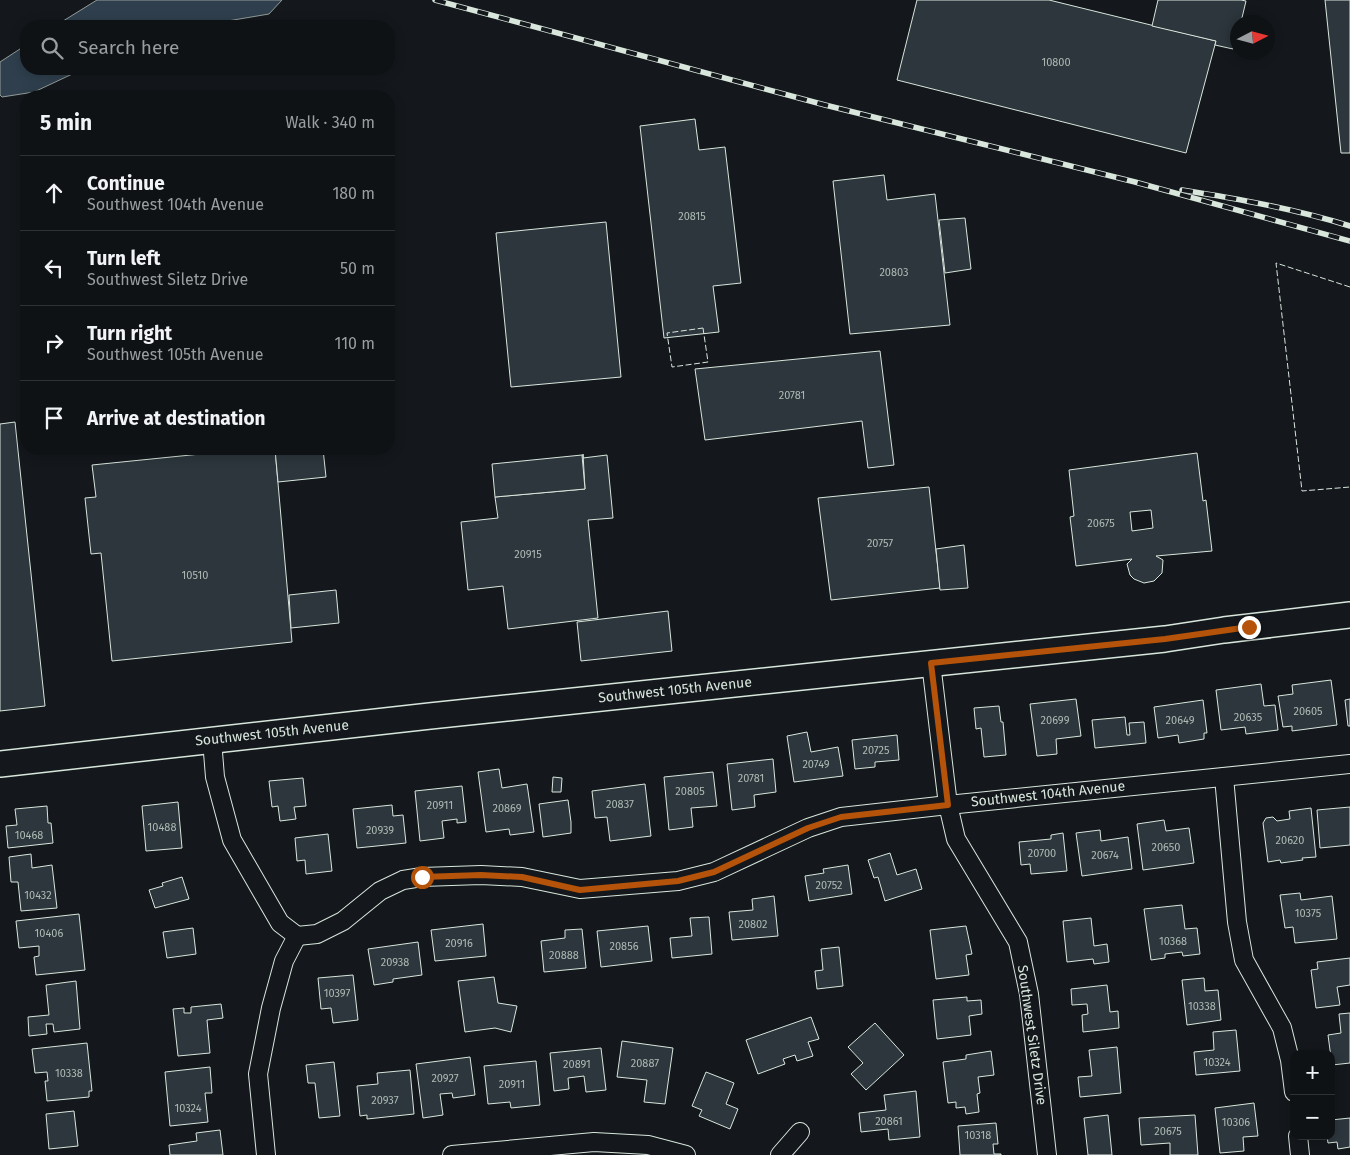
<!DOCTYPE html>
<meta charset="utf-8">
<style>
:root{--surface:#0f1215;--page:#1d2022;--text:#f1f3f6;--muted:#9b9ea0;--line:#2f3234}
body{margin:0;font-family:"Fira Sans",sans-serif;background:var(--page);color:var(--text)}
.controls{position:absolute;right:15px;bottom:15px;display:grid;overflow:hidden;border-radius:10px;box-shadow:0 2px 12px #0003}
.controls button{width:45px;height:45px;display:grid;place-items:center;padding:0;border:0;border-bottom:1px solid var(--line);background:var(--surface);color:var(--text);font:25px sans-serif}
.compass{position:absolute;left:1230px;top:15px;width:45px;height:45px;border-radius:50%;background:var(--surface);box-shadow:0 2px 12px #0003;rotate:84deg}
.stop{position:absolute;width:15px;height:15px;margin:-11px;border:4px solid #b45309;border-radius:50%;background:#fff}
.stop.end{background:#b45309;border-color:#fff;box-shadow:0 1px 5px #0008}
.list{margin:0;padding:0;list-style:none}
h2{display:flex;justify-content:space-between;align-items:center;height:65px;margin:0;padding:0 20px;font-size:21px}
h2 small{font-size:16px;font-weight:400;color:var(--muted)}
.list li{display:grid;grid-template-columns:32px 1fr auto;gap:15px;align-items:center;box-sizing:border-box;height:75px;padding:0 20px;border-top:1px solid var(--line)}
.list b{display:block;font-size:19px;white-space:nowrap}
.list p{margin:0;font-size:16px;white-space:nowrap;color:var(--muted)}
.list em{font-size:16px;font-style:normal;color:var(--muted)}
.icon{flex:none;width:28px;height:28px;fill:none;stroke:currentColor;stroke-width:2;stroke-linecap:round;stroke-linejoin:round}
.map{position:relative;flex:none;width:1350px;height:1155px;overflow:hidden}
.search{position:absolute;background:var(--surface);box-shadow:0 2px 12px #0003;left:20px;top:20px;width:375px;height:55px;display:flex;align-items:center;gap:12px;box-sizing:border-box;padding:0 18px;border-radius:20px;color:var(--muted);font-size:19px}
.panel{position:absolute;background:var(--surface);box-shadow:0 2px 12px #0003;left:20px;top:90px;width:375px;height:365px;border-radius:20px}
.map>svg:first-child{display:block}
</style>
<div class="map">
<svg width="1350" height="1155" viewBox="0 0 1350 1155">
<rect width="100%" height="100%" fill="#14181c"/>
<g fill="#2f3f4d" stroke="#939e99">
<polygon points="97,0 282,0 269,14 198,26 55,26"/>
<polygon points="26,45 26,69 83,69 34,92 2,97 0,95 0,62"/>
</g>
<g fill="#2c363c" stroke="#d8e6dc" fill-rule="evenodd">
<polygon points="917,0 1049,0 1216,41 1186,153 897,80"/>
<polygon points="1158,0 1241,0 1246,1 1241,22 1238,22 1238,34 1233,49 1215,45 1216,41 1152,26"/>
<polygon points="1325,0 1350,0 1350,153 1341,153"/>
<polygon points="695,119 699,150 725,147 741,283 713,286 719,332 664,338 640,126"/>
<polygon points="884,175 887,200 935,194 950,325 850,334 833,181"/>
<polygon points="965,218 971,269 945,273 939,220"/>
<polygon points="606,222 621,377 511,387 496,233"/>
<polygon points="880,351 894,465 868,468 862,421 705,440 695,369"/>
<polygon points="15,422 45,706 0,711 0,424"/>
<polygon points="250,449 275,449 292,642 112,661 101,553 91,554 85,498 96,497 92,465"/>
<polygon points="275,449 323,449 326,477 278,482"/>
<path d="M1197,453L1203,501L1206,500L1212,551L1156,556L1163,560L1162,573L1154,581L1144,583L1134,579L1130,575L1127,564L1132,559L1076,566L1070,517L1074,516L1069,470ZM1151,510L1153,528L1132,531L1130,512Z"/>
<polygon points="583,454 583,458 607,455 613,518 588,520 598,618 508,629 503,586 468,590 461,522 498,518 495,497 585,489"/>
<polygon points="582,455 585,489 495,497 492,464"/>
<polygon points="929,487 940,588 831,600 818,498"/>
<polygon points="964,545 968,588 940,590 936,549"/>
<polygon points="336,590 339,623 291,628 289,595"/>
<polygon points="668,611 672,651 581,661 577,622"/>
<polygon points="1331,680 1337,725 1292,731 1292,726 1283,727 1278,696 1293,694 1292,685"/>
<polygon points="1261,684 1264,706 1275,705 1278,730 1246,734 1245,727 1221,730 1216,690"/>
<polygon points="1076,699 1081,736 1056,739 1057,754 1037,756 1030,704"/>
<polygon points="1350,699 1350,726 1348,726 1345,700"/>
<polygon points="1203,700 1207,733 1204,733 1204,739 1179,743 1178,735 1158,738 1154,707"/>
<polygon points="999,706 1001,722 1003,722 1006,755 984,757 981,728 976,729 974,708"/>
<polygon points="1125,717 1127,735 1130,735 1129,723 1144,722 1146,743 1095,748 1092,720"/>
<polygon points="807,732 811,752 838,747 843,776 794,782 787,736"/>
<polygon points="897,735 899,760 875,762 875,767 855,769 852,740"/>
<polygon points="773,759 776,792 754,795 755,807 732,810 727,764"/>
<polygon points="499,769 502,788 527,784 534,832 510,835 509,829 486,832 478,772"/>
<polygon points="713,772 717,806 691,808 693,827 669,830 664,777"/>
<polygon points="553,777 562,778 561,792 552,792"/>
<polygon points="303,778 306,806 294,807 296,819 280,821 278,806 272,807 269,781"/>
<polygon points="645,784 651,836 610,841 607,817 595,818 592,791"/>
<polygon points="462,786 466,822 457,823 457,819 442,821 444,838 420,841 415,791"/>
<polygon points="568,800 571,822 571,833 543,837 539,804"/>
<polygon points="178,802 182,848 146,851 142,806"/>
<polygon points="392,805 393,816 403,815 406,843 357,848 353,809"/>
<polygon points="47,806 48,823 51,823 53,843 8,848 6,826 17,825 15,809"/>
<polygon points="1350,807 1350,845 1320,848 1317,810"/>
<polygon points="1311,808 1316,857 1302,858 1303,860 1281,863 1280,860 1268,862 1263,823 1266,818 1273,817 1277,821 1290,819 1289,811"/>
<polygon points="1164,820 1166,831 1189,828 1194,863 1143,870 1137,824"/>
<polygon points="1100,830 1101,841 1128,837 1132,869 1082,876 1076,833"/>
<polygon points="1063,833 1067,871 1031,874 1030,864 1021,865 1019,842 1051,839 1051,835"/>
<polygon points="328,834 332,871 306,874 305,860 297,861 295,838"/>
<polygon points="890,853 897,875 916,869 922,889 885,901 878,877 874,878 868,860"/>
<polygon points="31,854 32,868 52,865 57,908 21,911 18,882 11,882 9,857"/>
<polygon points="848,865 852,894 809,901 805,876 824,873 823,869"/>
<polygon points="182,877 189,899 155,908 149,890 163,886 162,883"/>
<polygon points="1300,893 1301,900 1332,896 1337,939 1295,943 1293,927 1285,928 1280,895"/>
<polygon points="774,896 778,936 732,940 729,912 753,910 752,899"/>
<polygon points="1182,905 1185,929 1197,928 1200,954 1183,956 1182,952 1165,954 1165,958 1151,960 1144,909"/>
<polygon points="79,914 85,970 36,975 34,957 39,956 39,946 19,948 16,921"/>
<polygon points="709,917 712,954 672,958 670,938 692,936 690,918"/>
<polygon points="1091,918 1094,946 1107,944 1109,962 1094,964 1093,959 1067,962 1063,921"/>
<polygon points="483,924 486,956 435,961 431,930"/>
<polygon points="648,926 652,961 601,967 597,931"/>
<polygon points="966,926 972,954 966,955 969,975 936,979 930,930"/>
<polygon points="193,928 196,954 167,958 163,932"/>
<polygon points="582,929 586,968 544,972 541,941 565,938 565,930"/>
<polygon points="418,942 422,975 393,979 393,982 374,985 368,949"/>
<polygon points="839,947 843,986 817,989 815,971 823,970 821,949"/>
<polygon points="1350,958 1350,985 1337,987 1340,1005 1316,1008 1311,970 1318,969 1317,962"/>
<polygon points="353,975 358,1020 333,1023 331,1008 321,1009 318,978"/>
<polygon points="494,977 498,1003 517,1006 511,1032 495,1028 465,1032 458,981"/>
<polygon points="1204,978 1205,991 1218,990 1221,1020 1187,1025 1182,980"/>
<polygon points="76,981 80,1029 54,1032 53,1024 46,1024 47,1034 29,1036 28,1017 49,1015 46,985"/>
<polygon points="1107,985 1110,1012 1118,1011 1119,1028 1083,1032 1082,1015 1088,1014 1087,1004 1072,1005 1071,989"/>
<polygon points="967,997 967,1001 981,1000 982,1014 969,1016 971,1035 937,1039 933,1000"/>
<polygon points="221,1004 223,1018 207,1020 210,1053 178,1056 173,1009 184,1008 184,1013 191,1013 191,1007"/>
<polygon points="1350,1013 1350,1063 1332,1065 1328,1035 1341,1033 1339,1014"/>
<polygon points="811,1017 819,1039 808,1042 813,1056 797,1061 795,1055 783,1059 785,1064 758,1074 746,1040"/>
<polygon points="875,1023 904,1055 866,1090 851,1074 863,1063 848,1047"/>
<polygon points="1236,1030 1240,1071 1196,1075 1194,1052 1214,1050 1213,1032"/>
<polygon points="622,1041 673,1048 665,1104 644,1102 647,1080 617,1077"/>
<polygon points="87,1043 92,1091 89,1091 89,1097 47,1101 45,1081 48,1081 47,1072 35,1073 32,1049"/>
<polygon points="1117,1047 1121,1093 1080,1097 1078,1077 1092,1076 1089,1050"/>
<polygon points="601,1048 606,1090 586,1092 584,1076 568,1078 569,1089 554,1091 550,1053"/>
<polygon points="991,1051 994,1075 978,1077 980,1093 977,1094 979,1112 966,1114 965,1107 956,1108 956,1102 948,1103 943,1062 966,1059 966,1055"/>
<polygon points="470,1057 475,1095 453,1098 452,1093 440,1094 443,1115 423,1118 416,1064"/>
<polygon points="536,1061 540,1105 511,1108 510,1102 488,1104 484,1066"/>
<polygon points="334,1062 340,1116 319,1118 315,1083 308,1083 306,1065"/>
<polygon points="210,1067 212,1093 205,1093 208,1122 170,1126 165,1072"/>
<polygon points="410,1070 414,1114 367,1119 367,1115 360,1116 357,1086 378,1084 377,1073"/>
<polygon points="706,1072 734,1083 726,1104 738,1109 730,1129 699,1116 702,1110 692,1106"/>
<polygon points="916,1091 920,1137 889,1140 888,1129 861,1132 859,1113 886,1110 884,1095"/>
<polygon points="1254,1103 1258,1136 1243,1137 1244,1151 1220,1153 1215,1108"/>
<polygon points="74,1111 78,1146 49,1149 46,1114"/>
<polygon points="1108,1115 1112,1155 1088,1155 1084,1118"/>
<polygon points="1195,1115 1198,1155 1170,1155 1170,1143 1141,1145 1139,1118"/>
<polygon points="1350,1118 1350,1147 1338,1149 1337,1142 1328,1143 1327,1136 1331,1136 1331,1120"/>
<polygon points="996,1123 998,1144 993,1144 994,1154 1001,1154 1001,1155 960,1155 958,1126"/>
<polygon points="220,1130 223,1155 170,1155 169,1145 197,1141 196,1133"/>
</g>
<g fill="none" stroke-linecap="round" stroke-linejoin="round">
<defs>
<g id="street">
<polyline points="931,663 948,805 956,839 1018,942 1029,994 1047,1155"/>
<polyline points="212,740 215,777 232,840 280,923 297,936 284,961 271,1008 258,1074 266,1155"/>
<polyline points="1224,777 1237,922 1244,960 1282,1028 1290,1060 1294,1092"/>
<polyline points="297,936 317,934 343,921 380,891 403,880 422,877 481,875 522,877 580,889 678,881 714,872 808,828 841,817 948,805 1350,764"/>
<polyline points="1298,1136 1300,1155"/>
<polyline points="452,1155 594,1142 648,1145 686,1155"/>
<polyline points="780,1155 800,1132"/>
</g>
<polyline id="secondary" points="0,764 430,716 1165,639 1224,630 1350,615"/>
</defs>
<use href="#street" stroke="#d8e6dc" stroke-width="20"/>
<use href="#secondary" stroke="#d8e6dc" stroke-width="28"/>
<use href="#street" stroke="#14181c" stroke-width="18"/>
<use href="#secondary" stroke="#14181c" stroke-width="25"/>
<defs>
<g id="rail">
<polyline points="435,0 825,105 1135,182 1350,241"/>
<path d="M1182,190C1239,199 1295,209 1350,226"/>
</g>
</defs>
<use href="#rail" stroke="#d8e6dc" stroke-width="5.5"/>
<use href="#rail" stroke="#14181c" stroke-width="4" stroke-dasharray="11" stroke-linecap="butt"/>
<g stroke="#d8e6dc" stroke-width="1" stroke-dasharray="6 2.5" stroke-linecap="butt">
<polyline points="1350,287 1276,263 1302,491 1350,487"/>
<polygon points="703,328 708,362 672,367 667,333"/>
</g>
</g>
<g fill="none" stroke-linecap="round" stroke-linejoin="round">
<polyline stroke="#b45309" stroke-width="6" points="422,877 481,875 522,877 580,890 678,881 714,872 808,828 841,817 948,805 931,663 1165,639 1249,627"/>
</g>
<g text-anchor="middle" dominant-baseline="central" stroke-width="4" stroke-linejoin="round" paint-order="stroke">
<g font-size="11" fill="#adbab4">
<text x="1056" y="62">10800</text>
<text x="692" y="216">20815</text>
<text x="894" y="272">20803</text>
<text x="792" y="395">20781</text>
<text x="1101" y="523">20675</text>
<text x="880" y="543">20757</text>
<text x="528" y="554">20915</text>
<text x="195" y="575">10510</text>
<text x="1308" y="711">20605</text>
<text x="1248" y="717">20635</text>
<text x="1055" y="720">20699</text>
<text x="1180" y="720">20649</text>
<text x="876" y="750">20725</text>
<text x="816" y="764">20749</text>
<text x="751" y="778">20781</text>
<text x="690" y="791">20805</text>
<text x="620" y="804">20837</text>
<text x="440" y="805">20911</text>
<text x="507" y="808">20869</text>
<text x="162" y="827">10488</text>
<text x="380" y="830">20939</text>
<text x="29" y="835">10468</text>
<text x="1290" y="840">20620</text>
<text x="1166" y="847">20650</text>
<text x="1042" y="853">20700</text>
<text x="1105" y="855">20674</text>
<text x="829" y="885">20752</text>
<text x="38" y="895">10432</text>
<text x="1308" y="913">10375</text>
<text x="753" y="924">20802</text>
<text x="49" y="933">10406</text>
<text x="1173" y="941">10368</text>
<text x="459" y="943">20916</text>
<text x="624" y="946">20856</text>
<text x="564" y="955">20888</text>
<text x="395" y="962">20938</text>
<text x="337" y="993">10397</text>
<text x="1202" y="1006">10338</text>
<text x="1217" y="1062">10324</text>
<text x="645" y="1063">20887</text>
<text x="577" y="1064">20891</text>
<text x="69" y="1073">10338</text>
<text x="445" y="1078">20927</text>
<text x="512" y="1084">20911</text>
<text x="385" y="1100">20937</text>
<text x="188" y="1108">10324</text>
<text x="889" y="1121">20861</text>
<text x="1236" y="1122">10306</text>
<text x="1168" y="1131">20675</text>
<text x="978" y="1135">10318</text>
</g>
<g font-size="14" fill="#d8e6dc" stroke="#14181c">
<text transform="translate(675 690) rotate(-6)">Southwest 105th Avenue</text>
<text transform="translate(272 733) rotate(-6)">Southwest 105th Avenue</text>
<text transform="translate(1048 794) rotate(-6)">Southwest 104th Avenue</text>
<text transform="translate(1032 1035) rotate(82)">Southwest Siletz Drive</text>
</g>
</g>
</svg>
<div class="controls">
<button>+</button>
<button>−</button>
</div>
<svg class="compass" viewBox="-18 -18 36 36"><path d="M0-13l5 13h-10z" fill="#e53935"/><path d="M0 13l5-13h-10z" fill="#9b9ea0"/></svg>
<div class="stop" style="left:422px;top:877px"></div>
<div class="stop end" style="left:1249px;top:627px"></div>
<div class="search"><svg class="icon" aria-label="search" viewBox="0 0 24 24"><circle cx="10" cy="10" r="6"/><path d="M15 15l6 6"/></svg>Search here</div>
<section class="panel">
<h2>5 min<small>Walk · 340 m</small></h2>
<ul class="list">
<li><svg class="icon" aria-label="ahead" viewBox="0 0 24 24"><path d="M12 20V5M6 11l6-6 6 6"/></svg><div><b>Continue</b><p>Southwest 104th Avenue</p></div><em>180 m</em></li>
<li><svg class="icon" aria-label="left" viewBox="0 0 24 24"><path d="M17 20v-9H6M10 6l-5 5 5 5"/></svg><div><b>Turn left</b><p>Southwest Siletz Drive</p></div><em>50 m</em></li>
<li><svg class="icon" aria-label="right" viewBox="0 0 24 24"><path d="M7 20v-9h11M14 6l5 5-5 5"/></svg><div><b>Turn right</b><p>Southwest 105th Avenue</p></div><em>110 m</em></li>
<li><svg class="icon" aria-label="arrive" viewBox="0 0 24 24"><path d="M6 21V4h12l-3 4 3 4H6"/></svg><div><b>Arrive at destination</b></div></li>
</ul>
</section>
</div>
